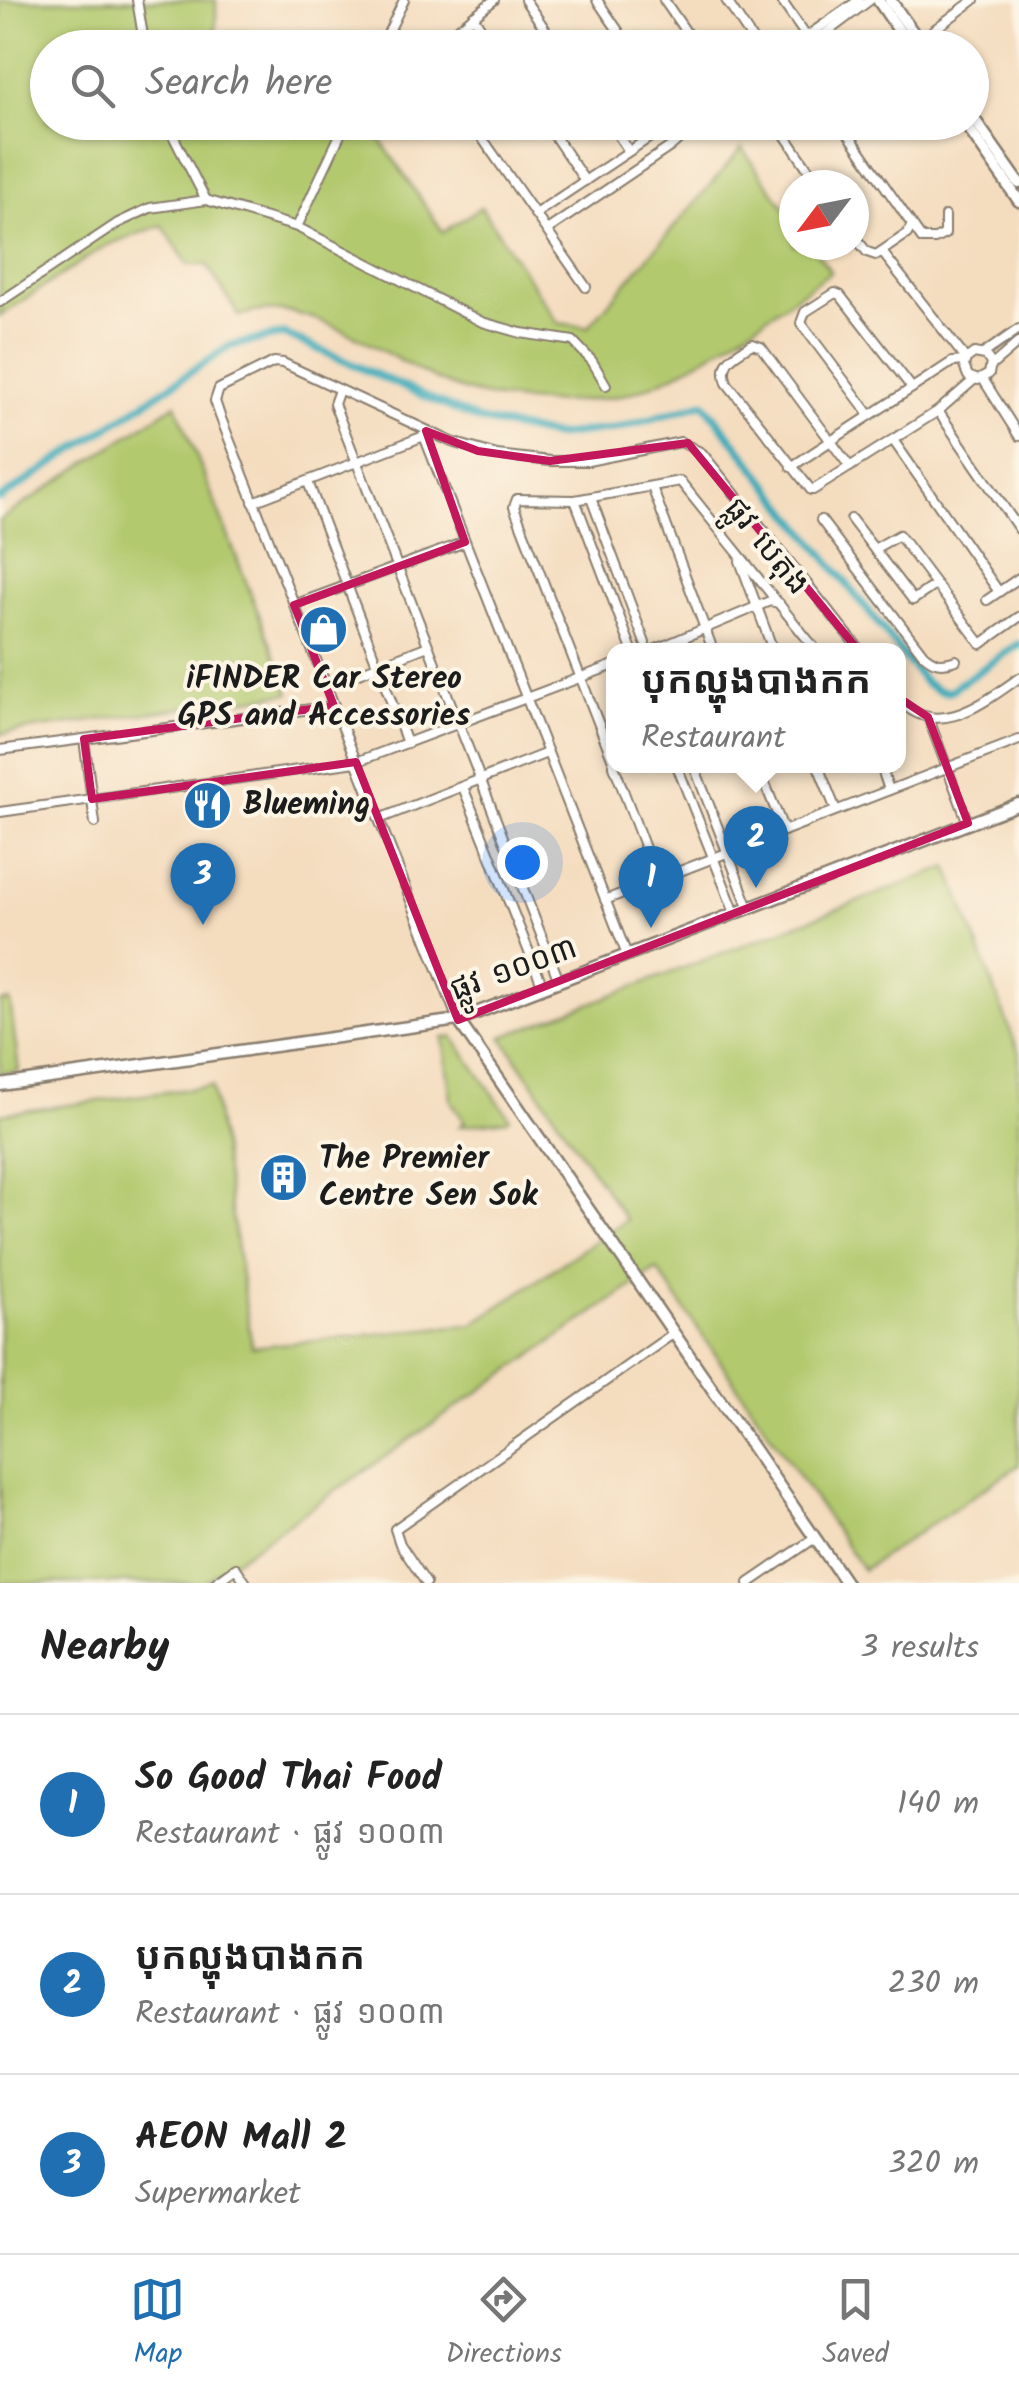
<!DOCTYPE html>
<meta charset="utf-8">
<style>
:root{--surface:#fff;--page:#f2f2f2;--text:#222;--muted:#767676;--line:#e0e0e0;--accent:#1f6fb2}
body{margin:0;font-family:Kalam,"Noto Sans Khmer",sans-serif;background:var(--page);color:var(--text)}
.compass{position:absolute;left:779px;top:170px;width:90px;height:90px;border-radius:50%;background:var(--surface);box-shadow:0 2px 8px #0004;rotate:238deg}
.you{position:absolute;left:522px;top:862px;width:35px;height:35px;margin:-25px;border:8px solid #fff;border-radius:50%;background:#1a73e8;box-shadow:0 0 0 15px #1a73e833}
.badge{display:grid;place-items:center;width:65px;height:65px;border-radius:50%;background:var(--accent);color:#fff;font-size:32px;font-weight:700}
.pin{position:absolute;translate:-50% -82px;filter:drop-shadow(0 2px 5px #0008)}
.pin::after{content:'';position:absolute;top:52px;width:35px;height:30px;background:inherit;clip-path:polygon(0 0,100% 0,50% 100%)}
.popup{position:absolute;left:606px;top:643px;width:300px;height:130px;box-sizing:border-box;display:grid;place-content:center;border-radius:20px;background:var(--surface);filter:drop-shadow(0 2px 8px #0005);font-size:32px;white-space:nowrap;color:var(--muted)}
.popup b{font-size:38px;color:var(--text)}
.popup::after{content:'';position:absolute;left:50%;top:100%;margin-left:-20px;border:20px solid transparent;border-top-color:var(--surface)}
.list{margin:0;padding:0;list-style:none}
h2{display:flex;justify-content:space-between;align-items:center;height:130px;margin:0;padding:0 40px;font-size:42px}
h2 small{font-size:32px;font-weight:400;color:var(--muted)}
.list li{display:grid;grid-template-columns:65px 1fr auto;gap:30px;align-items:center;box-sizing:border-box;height:180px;padding:0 40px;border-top:2px solid var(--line)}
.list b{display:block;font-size:38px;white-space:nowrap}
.list p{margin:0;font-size:32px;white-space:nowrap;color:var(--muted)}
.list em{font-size:32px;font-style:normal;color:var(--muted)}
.icon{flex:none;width:55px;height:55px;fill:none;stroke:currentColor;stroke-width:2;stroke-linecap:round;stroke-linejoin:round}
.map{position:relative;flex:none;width:1019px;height:1583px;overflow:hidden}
.search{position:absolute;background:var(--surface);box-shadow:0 2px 8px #0004;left:30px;right:30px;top:30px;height:110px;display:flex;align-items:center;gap:25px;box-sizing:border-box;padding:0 35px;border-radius:55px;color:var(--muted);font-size:38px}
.sheet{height:670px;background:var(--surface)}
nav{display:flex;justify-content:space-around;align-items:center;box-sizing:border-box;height:140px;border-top:2px solid var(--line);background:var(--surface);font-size:28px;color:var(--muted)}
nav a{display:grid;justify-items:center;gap:5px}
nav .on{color:var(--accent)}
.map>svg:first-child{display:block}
</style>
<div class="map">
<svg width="1019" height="1583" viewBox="0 0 1019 1583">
<rect width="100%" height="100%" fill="#fcf5e5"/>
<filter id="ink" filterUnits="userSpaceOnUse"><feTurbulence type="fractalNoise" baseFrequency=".01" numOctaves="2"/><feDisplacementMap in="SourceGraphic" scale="20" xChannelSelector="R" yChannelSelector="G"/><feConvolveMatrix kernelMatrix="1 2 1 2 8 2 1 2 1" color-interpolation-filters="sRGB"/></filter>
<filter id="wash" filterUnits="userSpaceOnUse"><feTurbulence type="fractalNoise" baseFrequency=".0048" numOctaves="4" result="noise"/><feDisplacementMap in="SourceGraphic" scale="40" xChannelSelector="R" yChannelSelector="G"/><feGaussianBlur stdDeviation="2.25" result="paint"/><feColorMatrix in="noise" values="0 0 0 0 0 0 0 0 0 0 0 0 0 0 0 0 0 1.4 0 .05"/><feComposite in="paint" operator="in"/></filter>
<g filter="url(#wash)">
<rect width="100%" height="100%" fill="#f4dcbe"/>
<g fill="#b2c96e" stroke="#677245" stroke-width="2.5">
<path d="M0,0H216V44L274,47L48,48V122L369,123L443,232L481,207L558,323L588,327L742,148L794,221V245H811L831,272C773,311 674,390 607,398C557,405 497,404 449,385C388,361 305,290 239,316L207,265H188L162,225L105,246L0,316Z"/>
<polygon points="176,404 290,693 0,734 0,520"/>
<polygon points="948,867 1019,1053 1019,1465 863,1570 657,1269 202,1583 0,1583 0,1114 212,1086 252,1347 473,1324 626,1220 502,1037"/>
<polygon points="10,1001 19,1071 0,1074 0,1002"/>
<polygon points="453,1037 510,1118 507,1120 460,1126 465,1122 451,1101 443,1038"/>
</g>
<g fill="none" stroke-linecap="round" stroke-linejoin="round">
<polyline stroke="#3cabba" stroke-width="8" points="0,499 230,346 284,334 478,420 555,436 619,428 704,403 925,683 938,690 948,692 1019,644"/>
</g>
</g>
<g filter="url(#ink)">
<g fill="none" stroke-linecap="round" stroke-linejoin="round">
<defs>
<g id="minor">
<polyline points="137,0 145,48"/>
<polyline points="525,0 558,48"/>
<polyline points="597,0 630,48"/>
<polyline points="664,0 697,48"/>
<polyline points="726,0 758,48"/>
<polyline points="781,0 806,36"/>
<polyline points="473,16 494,48"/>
<polyline points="919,41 974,0"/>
<polyline points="381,48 404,0"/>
<polyline points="434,48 494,0"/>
<polyline points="790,48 859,0"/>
<polyline points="806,48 870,0"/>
<polyline points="166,122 206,200 297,227 482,322 521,333 573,341 592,361 606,385"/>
<polyline points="471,122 586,287"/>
<polyline points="545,122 585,181"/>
<polyline points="609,122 629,151"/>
<polyline points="776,122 819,185"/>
<polyline points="840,122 922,239 935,239 945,234 945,216"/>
<polyline points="535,214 661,130 681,122 686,131"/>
<polyline points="297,227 346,122"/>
<polyline points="547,230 670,147 698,122"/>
<polyline points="854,236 867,252 876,255 907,234 911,227"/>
<polyline points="882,252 966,359 964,366 968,376 978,380 989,374 991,363 985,355 974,353 966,359"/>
<polyline points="0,302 118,223 150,208 206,200"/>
<polyline points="983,354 1019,329"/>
<polyline points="991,366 1019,342"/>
<polyline points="983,379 1019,436"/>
<polyline points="339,390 334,404 559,981"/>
<polyline points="938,411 1019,529"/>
<polyline points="870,415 801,323 805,312 835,293 840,295 912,388"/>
<polyline points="426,431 424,436 627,955"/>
<polyline points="893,440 999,592"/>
<polyline points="791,467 952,362 965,361"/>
<path d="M850,467L761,347L752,344C734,355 719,361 727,383L811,490H813L938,411L975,379"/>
<polyline points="308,482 407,743"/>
<polyline points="652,487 713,650"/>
<polyline points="591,498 645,643"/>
<polyline points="575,500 632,650"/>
<polyline points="253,502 424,436"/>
<polyline points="851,519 874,549"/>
<path d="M821,520L923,654C934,664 941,665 956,660"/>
<polyline points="740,561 773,650"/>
<polyline points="935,585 913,600 874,549 899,535 981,644 1019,617"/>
<polyline points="987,600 1019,578"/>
<polyline points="294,605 465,542"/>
<polyline points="654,650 770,601 779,603"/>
<polyline points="326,686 428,646"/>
<path d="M898,699C937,741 983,703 1019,678"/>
<polyline points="928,717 968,823"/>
<polyline points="84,739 95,823"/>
<polyline points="0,750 334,706"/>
<polyline points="614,763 514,507 517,499 575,500 680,481 816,650"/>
<polyline points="614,766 657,880"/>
<polyline points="677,766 735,913"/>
<polyline points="694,766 749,908"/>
<polyline points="758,766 784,831"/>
<polyline points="818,766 836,810"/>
<polyline points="881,766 889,790"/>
<polyline points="463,787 543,987"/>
<polyline points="0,812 356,762 614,665"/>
<polyline points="379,819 547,753"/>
<polyline points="605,900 1019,740"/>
<polyline points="458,1020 220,416 215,401 219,389 274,362 283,363 452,442 497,455 550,461 588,461 681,442 702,453 860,650"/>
<polyline points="215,1583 236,1568 246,1583"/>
<polyline points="426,1583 400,1544 395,1529 674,1333"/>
<polyline points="749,1583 815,1538"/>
</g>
<g id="secondary">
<polyline points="878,0 911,48"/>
<polyline points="890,0 924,48"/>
<polyline points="972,116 1019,183"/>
<polyline points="964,122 1019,201"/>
<polyline points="458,1020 846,1583"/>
<polyline points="0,1085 458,1020 1019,804"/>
</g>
</defs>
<use href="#minor" stroke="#887c6d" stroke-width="12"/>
<use href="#secondary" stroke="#887c6d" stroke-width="15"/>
<use href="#minor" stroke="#fff" stroke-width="8"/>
<use href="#secondary" stroke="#fff" stroke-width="10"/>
</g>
</g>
<path fill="none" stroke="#c2185b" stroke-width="8" stroke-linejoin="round" d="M426,431L478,451L550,461L688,443L895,695L928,717L968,823L458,1020L356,762L92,799L84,739L334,706L294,605L465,542Z"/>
<defs>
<symbol id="shop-disc" viewBox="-11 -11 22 22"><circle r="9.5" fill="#1f6fb2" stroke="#fcf5e5"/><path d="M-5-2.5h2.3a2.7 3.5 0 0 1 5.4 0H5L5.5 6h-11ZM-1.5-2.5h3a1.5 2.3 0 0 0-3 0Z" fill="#fff"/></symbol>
<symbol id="restaurant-disc" viewBox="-11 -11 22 22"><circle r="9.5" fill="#1f6fb2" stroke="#fcf5e5"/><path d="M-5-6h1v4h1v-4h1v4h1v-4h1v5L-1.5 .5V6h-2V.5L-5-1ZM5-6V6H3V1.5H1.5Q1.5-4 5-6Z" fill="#fff"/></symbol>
<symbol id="building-disc" viewBox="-11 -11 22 22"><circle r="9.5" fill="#1f6fb2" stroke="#fcf5e5"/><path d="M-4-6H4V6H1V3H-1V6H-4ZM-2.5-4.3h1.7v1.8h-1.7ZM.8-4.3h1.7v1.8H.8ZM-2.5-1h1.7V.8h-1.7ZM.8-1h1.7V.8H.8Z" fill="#fff"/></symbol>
</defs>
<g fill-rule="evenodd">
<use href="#shop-disc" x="296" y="602" width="55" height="55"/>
<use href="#restaurant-disc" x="180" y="778" width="55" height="55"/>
<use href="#building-disc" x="256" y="1150" width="55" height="55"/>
</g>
<g text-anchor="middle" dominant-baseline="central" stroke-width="8" stroke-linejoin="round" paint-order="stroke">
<g font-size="32" fill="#1c1c1c" stroke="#fcf5e5">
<text transform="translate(766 547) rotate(51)">ផ្លូវ បេតុង</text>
<text transform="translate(514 970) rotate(-20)">ផ្លូវ ១០០៣</text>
</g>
<g font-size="32" font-weight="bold" fill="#1c1c1c" stroke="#fcf5e5" text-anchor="start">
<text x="324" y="679" text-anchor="middle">iFINDER Car Stereo<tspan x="324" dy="37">GPS and Accessories</tspan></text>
<text x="243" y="805">Blueming</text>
<text x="319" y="1159">The Premier<tspan x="319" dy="37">Centre Sen Sok</tspan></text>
</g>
</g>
</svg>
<svg class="compass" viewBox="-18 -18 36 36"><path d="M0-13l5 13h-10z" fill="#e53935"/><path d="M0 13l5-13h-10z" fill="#767676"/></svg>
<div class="you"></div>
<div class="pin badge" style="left:651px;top:928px">1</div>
<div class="pin badge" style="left:756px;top:888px">2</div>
<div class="popup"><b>បុកល្ហុងបាងកក</b>Restaurant</div>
<div class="pin badge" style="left:203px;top:925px">3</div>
<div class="search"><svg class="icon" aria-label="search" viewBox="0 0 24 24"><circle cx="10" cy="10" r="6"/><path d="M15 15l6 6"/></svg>Search here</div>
</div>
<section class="sheet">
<h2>Nearby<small>3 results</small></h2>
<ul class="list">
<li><span class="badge">1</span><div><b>So Good Thai Food</b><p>Restaurant · ផ្លូវ ១០០៣</p></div><em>140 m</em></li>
<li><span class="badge">2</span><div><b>បុកល្ហុងបាងកក</b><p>Restaurant · ផ្លូវ ១០០៣</p></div><em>230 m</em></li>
<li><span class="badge">3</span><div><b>AEON Mall 2</b><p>Supermarket</p></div><em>320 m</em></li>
</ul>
</section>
<nav>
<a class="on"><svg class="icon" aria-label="map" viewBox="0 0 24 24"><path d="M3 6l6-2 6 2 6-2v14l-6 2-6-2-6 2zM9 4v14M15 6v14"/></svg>Map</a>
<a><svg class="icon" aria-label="directions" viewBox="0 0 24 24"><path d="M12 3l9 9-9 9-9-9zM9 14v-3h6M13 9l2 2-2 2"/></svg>Directions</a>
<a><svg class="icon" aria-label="saved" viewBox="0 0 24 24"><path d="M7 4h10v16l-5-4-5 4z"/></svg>Saved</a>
</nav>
